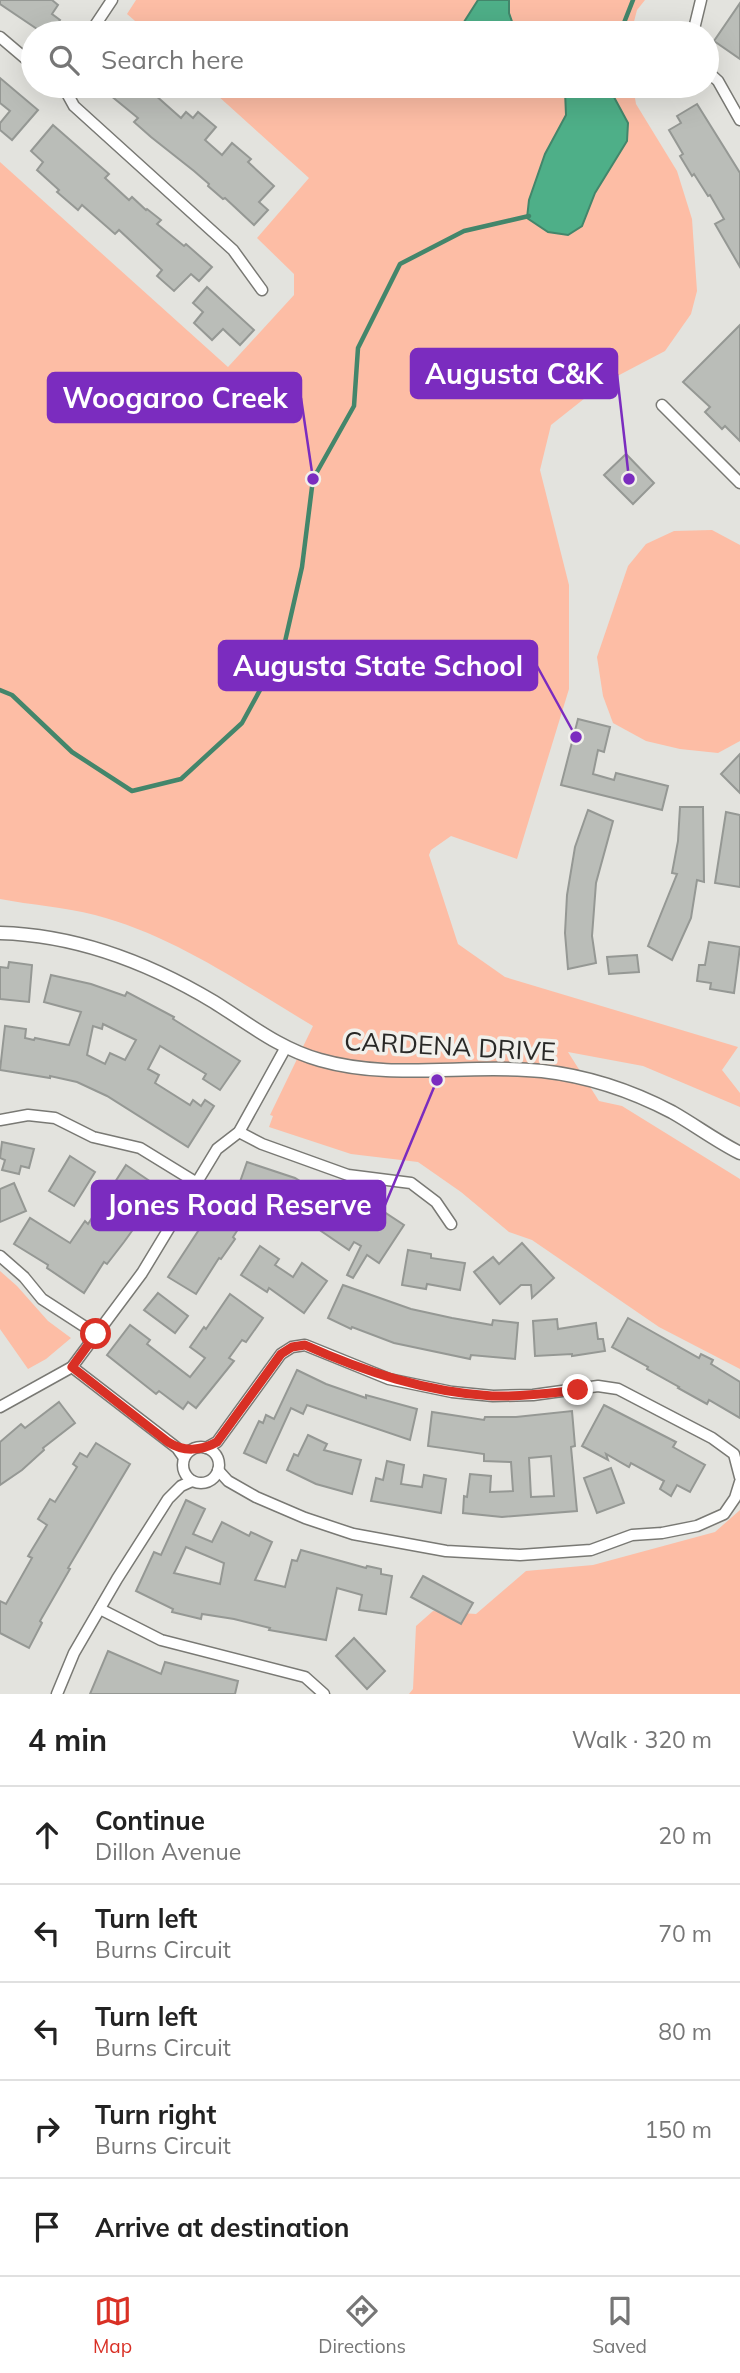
<!DOCTYPE html>
<meta charset="utf-8">
<style>
:root{--surface:#fff;--page:#f2f2f2;--text:#222;--muted:#767676;--line:#e0e0e0;--accent:#d93025}
body{margin:0;font-family:Mulish,sans-serif;background:var(--page);color:var(--text)}
.stop{position:absolute;width:21px;height:21px;margin:-16px;border:5px solid #d93025;border-radius:50%;background:#fff}
.stop.end{background:#d93025;border-color:#fff;box-shadow:0 2px 7px #0008}
.list{margin:0;padding:0;list-style:none}
h2{display:flex;justify-content:space-between;align-items:center;height:91px;margin:0;padding:0 28px;font-size:30px}
h2 small{font-size:23px;font-weight:400;color:var(--muted)}
.list li{display:grid;grid-template-columns:46px 1fr auto;gap:21px;align-items:center;box-sizing:border-box;height:98px;padding:0 28px;border-top:2px solid var(--line)}
.list b{display:block;font-size:26px;white-space:nowrap}
.list p{margin:0;font-size:23px;white-space:nowrap;color:var(--muted)}
.list em{font-size:23px;font-style:normal;color:var(--muted)}
.icon{flex:none;width:38px;height:38px;fill:none;stroke:currentColor;stroke-width:2;stroke-linecap:round;stroke-linejoin:round}
.map{position:relative;flex:none;width:740px;height:1694px;overflow:hidden}
.search{position:absolute;background:var(--surface);box-shadow:0 7px 28px #0002;left:21px;right:21px;top:21px;height:77px;display:flex;align-items:center;gap:18px;box-sizing:border-box;padding:0 24px;border-radius:38px;color:var(--muted);font-size:26px}
.sheet{height:581px;background:var(--surface)}
nav{display:flex;justify-content:space-around;align-items:center;box-sizing:border-box;height:98px;border-top:2px solid var(--line);background:var(--surface);font-size:19px;color:var(--muted)}
nav a{display:grid;justify-items:center;gap:4px}
nav .on{color:var(--accent)}
.map>svg:first-child{display:block}
</style>
<div class="map">
<svg width="740" height="1694" viewBox="0 0 740 1694">
<rect width="100%" height="100%" fill="#e3e3de"/>
<g fill="#fdbda5">
<polygon points="136,0 645,0 637,10 631,33 149,33 127,14"/>
<path d="M207,86H633L636,104L677,171L692,219L697,291L691,314L665,351L604,383L551,425L540,470L569,585V689L517,859L451,836L431,850L429,855L458,944L505,977L738,1047L722,1070L740,1093V1107L643,1066L568,1052L599,1101L622,1106L740,1179V1369L659,1327L532,1240L509,1232L461,1192L418,1162L351,1154L269,1127L273,1116L270,1115L313,1026C244,985 173,935 95,915C64,907 31,905 0,899V162L228,367L294,295V274L257,238L309,178Z"/>
<polygon points="712,530 740,545 740,741 718,753 680,749 646,741 613,723 603,696 597,657 628,566 646,544 674,531"/>
<polygon points="0,1271 17,1286 48,1321 71,1338 46,1359 28,1369 0,1329"/>
<polygon points="740,1510 740,1694 409,1694 413,1689 416,1626 433,1611 476,1614 526,1571 593,1565 715,1532"/>
</g>
<g fill="#4eaf88" stroke="#43866b" stroke-width="2">
<polygon points="478,0 509,0 509,13 516,33 460,33 464,22"/>
<polygon points="569,86 608,86 628,123 627,141 595,193 582,226 568,235 548,232 527,218 529,200 545,154 566,115 565,91"/>
</g>
<g fill="none" stroke-linecap="round" stroke-linejoin="round">
<g stroke="#43866b" stroke-width="4.5">
<polyline points="620,33 633,0"/>
<polyline points="0,690 12,695 72,752 132,791 181,779 242,723 284,646 302,567 313,479 354,406 358,348 400,264 464,231 529,216"/>
</g>
</g>
<g fill="#babdb8" stroke="#959894" stroke-width="2" fill-rule="evenodd">
<polygon points="0,0 52,0 58,5 52,14 60,20 50,33 43,33 0,4"/>
<polygon points="740,3 740,59 714,41"/>
<polygon points="0,78 38,110 12,140 0,130 0,123 10,111 0,103"/>
<polygon points="99,86 145,86 181,118 186,112 193,118 198,112 216,127 205,140 222,155 232,143 251,159 248,162 274,186 259,202 268,210 254,225 225,198 223,199 208,186 209,184 194,171 151,137 134,122 138,118"/>
<polygon points="697,104 740,173 740,267 715,224 724,219 710,195 708,196 694,174 692,176 680,156 683,154 669,130 681,123 677,116"/>
<polygon points="53,125 109,174 105,178 129,200 132,197 146,210 147,209 161,220 157,224 184,246 186,244 212,267 199,281 191,274 174,291 157,276 162,270 119,230 115,234 82,205 78,210 57,192 59,190 37,170 43,162 31,151"/>
<polygon points="207,287 254,330 240,345 223,329 212,340 194,323 203,312 193,303"/>
<polygon points="740,325 740,441 725,426 722,429 705,412 710,407 683,382"/>
<polygon points="626,454 654,483 633,504 604,475"/>
<polygon points="578,719 610,727 604,752 598,750 593,774 614,780 616,773 668,786 662,810 561,785"/>
<polygon points="740,754 740,793 721,774"/>
<polygon points="680,807 703,807 704,882 697,880 691,918 672,960 648,946 677,874 672,873 678,841"/>
<polygon points="588,810 613,821 596,883 592,936 596,963 568,969 565,933 567,895 575,847"/>
<polygon points="726,812 740,815 740,887 715,883"/>
<polygon points="709,942 740,947 734,993 710,989 711,983 697,981 699,965 705,965"/>
<polygon points="637,955 639,972 609,974 607,957"/>
<polygon points="9,962 32,965 29,1002 0,999 0,967 8,968"/>
<path d="M51,975L91,984L125,996L127,992L174,1017L173,1019L240,1061L220,1090L203,1079L206,1074L160,1046L148,1069L159,1075L155,1083L190,1105L193,1100L201,1106L205,1100L214,1106L188,1147L107,1096L77,1082L50,1076V1078L0,1070L5,1026L26,1029L25,1038L34,1040L35,1038L69,1045L81,1012L44,1002ZM103,1024L136,1040L125,1060L110,1053L105,1064L87,1055L93,1026L102,1029Z"/>
<polygon points="2,1142 34,1149 29,1168 21,1166 19,1174 2,1170 5,1160 0,1158"/>
<polygon points="70,1156 95,1172 74,1206 49,1191"/>
<polygon points="247,1162 295,1178 338,1205 345,1195 377,1216 381,1210 404,1225 379,1263 367,1255 353,1278 347,1275 361,1246 354,1242 349,1250 321,1231 324,1226 306,1215 300,1225 276,1210 282,1200 262,1192 233,1237 235,1239 221,1259 219,1258 196,1294 168,1277 227,1187 236,1193"/>
<polygon points="126,1165 157,1186 133,1221 137,1224 124,1242 107,1264 104,1262 84,1293 47,1268 48,1265 14,1244 30,1218 70,1243 85,1221 88,1224"/>
<polygon points="14,1183 26,1211 0,1222 0,1189"/>
<polygon points="522,1243 554,1278 532,1298 531,1285 521,1285 500,1304 474,1272 493,1257 499,1264"/>
<polygon points="260,1246 279,1259 275,1265 293,1277 302,1263 327,1281 304,1313 269,1288 267,1292 241,1275"/>
<polygon points="408,1250 431,1254 431,1258 465,1263 460,1290 427,1284 426,1289 402,1285"/>
<polygon points="343,1285 411,1309 452,1318 492,1325 493,1320 518,1323 515,1359 471,1355 470,1359 394,1343 352,1327 351,1329 328,1318"/>
<polygon points="158,1293 188,1316 175,1333 144,1310"/>
<polygon points="230,1294 263,1318 246,1342 242,1340 229,1358 234,1361 196,1408 188,1402 183,1409 159,1391 156,1394 107,1355 130,1325 150,1340 147,1344 190,1377 205,1358 190,1347 204,1327 206,1329"/>
<polygon points="628,1318 699,1358 701,1354 713,1360 711,1364 740,1382 740,1418 709,1400 707,1404 678,1388 679,1387 647,1369 648,1367 612,1347"/>
<polygon points="557,1319 558,1329 596,1323 598,1339 603,1339 605,1351 572,1356 572,1354 535,1356 533,1321"/>
<polygon points="297,1370 326,1384 366,1398 366,1395 417,1409 410,1440 307,1405 303,1414 291,1408 266,1463 244,1453 259,1421 263,1423 266,1415 274,1419"/>
<polygon points="59,1402 75,1423 43,1448 44,1450 22,1470 0,1485 0,1442 21,1424 25,1428"/>
<polygon points="604,1405 676,1442 673,1447 705,1465 690,1492 677,1485 671,1496 660,1489 664,1481 631,1463 629,1467 606,1454 608,1460 582,1446"/>
<path d="M572,1411L575,1446L571,1447L577,1511L502,1517L463,1513L464,1496L467,1497L470,1474L491,1476L490,1492L513,1491L511,1462L484,1461V1454L428,1446L432,1412L484,1420L485,1417H516ZM551,1456L554,1496L531,1497L529,1458Z"/>
<polygon points="308,1435 327,1444 324,1450 361,1460 352,1494 316,1484 287,1470 294,1454 298,1456"/>
<polygon points="96,1443 130,1464 68,1568 70,1569 40,1621 42,1623 29,1648 0,1633 0,1601 6,1604 32,1558 28,1556 47,1525 38,1519 50,1499 55,1502 77,1467 73,1464 80,1453 87,1457"/>
<polygon points="387,1461 404,1465 401,1484 422,1487 424,1475 446,1479 441,1513 371,1501 376,1478 383,1480"/>
<polygon points="611,1468 624,1503 597,1513 584,1478"/>
<path d="M186,1500L205,1509L193,1534L212,1542L222,1522L249,1536L251,1532L272,1542L255,1580L285,1587L292,1560L297,1561L301,1550L366,1568L367,1566L381,1569V1574L392,1576L386,1614L359,1610L362,1595L337,1588L326,1640L269,1630L270,1628L234,1619L202,1614L201,1619L172,1612L173,1609L136,1591L154,1552L161,1555ZM186,1547L224,1563L220,1584L174,1573Z"/>
<polygon points="423,1576 473,1603 461,1624 411,1597"/>
<polygon points="354,1638 385,1671 367,1689 336,1656"/>
<polygon points="108,1651 161,1674 165,1662 238,1681 235,1694 90,1694"/>
</g>
<g fill="none" stroke-linecap="round" stroke-linejoin="round">
<defs>
<g id="minor">
<polyline points="90,33 112,0"/>
<polyline points="693,33 701,0"/>
<polyline points="0,37 33,65"/>
<polyline points="707,71 718,81 740,120"/>
<polyline points="63,86 74,106 233,250 262,290"/>
<polyline points="662,405 740,483"/>
<polyline points="0,1120 28,1115 55,1118 93,1137 140,1148 197,1183"/>
<polyline points="239,1132 262,1144 348,1175 411,1183 436,1202 451,1224"/>
<polyline points="0,1256 24,1277 42,1299 96,1334"/>
<polyline points="72,1367 177,1448 184,1458"/>
<polyline points="0,1407 72,1367 142,1273 217,1149 239,1132 286,1047"/>
<circle cx="201" cy="1465" r="18"/>
<polyline points="206,1448 217,1442 281,1354 292,1347 305,1345 389,1379 452,1392 493,1396 533,1395 598,1386 618,1389 712,1438 734,1454 740,1477"/>
<polyline points="218,1470 228,1481 256,1497 305,1518 353,1534 446,1551 520,1555 591,1550 632,1535 662,1533 697,1526 724,1514 735,1498 740,1482"/>
<polyline points="100,1609 161,1640 305,1677 324,1694"/>
<polyline points="57,1694 74,1653 117,1579 168,1499 181,1486 192,1481"/>
</g>
<path id="tertiary" d="M0,933C76,935 149,963 214,1002C249,1024 280,1049 320,1060C393,1081 468,1063 542,1071C586,1076 632,1091 672,1112C695,1125 716,1141 740,1153"/>
</defs>
<use href="#minor" stroke="#797974" stroke-width="13"/>
<use href="#tertiary" stroke="#797974" stroke-width="15"/>
<use href="#minor" stroke="#fff" stroke-width="10"/>
<use href="#tertiary" stroke="#fff" stroke-width="12"/>
</g>
<g fill="none" stroke-linecap="round" stroke-linejoin="round">
<path stroke="#d93025" stroke-width="9" d="M96,1334L72,1367L168,1442C183,1452 201,1451 217,1442L281,1354L292,1347L305,1345C365,1372 426,1392 492,1396C521,1397 550,1393 578,1390"/>
</g>
<g text-anchor="middle" dominant-baseline="central" stroke-width="7" stroke-linejoin="round" paint-order="stroke">
<g font-size="26" fill="#282826" stroke="#f1f0eb">
<text transform="translate(450 1046) rotate(3)">CARDENA DRIVE</text>
</g>
</g>
<path fill="none" stroke="#7b2cbf" stroke-width="2.5" d="M629 479L617 374M313 479L301 398M576 737L537 666M437 1080L385 1205"/>
<g fill="#7b2cbf" stroke="#f1f0eb" stroke-width="2.5">
<circle cx="629" cy="479" r="7"/>
<circle cx="313" cy="479" r="7"/>
<circle cx="576" cy="737" r="7"/>
<circle cx="437" cy="1080" r="7"/>
</g>
<g fill="#7b2cbf" stroke="#7b2cbf" stroke-width="2.5">
<rect x="411" y="349" width="206" height="49" rx="7"/>
<rect x="48" y="373" width="253" height="49" rx="7"/>
<rect x="219" y="641" width="318" height="49" rx="7"/>
<rect x="92" y="1181" width="293" height="49" rx="7"/>
</g>
<g font-size="28" text-anchor="middle" font-weight="bold" fill="#fff">
<text x="514" y="384">Augusta C&amp;K</text>
<text x="175" y="408">Woogaroo Creek</text>
<text x="378" y="676">Augusta State School</text>
<text x="239" y="1215">Jones Road Reserve</text>
</g>
</svg>
<div class="stop" style="left:96px;top:1334px"></div>
<div class="stop end" style="left:578px;top:1390px"></div>
<div class="search"><svg class="icon" aria-label="search" viewBox="0 0 24 24"><circle cx="10" cy="10" r="6"/><path d="M15 15l6 6"/></svg>Search here</div>
</div>
<section class="sheet">
<h2>4 min<small>Walk · 320 m</small></h2>
<ul class="list">
<li><svg class="icon" aria-label="ahead" viewBox="0 0 24 24"><path d="M12 20V5M6 11l6-6 6 6"/></svg><div><b>Continue</b><p>Dillon Avenue</p></div><em>20 m</em></li>
<li><svg class="icon" aria-label="left" viewBox="0 0 24 24"><path d="M17 20v-9H6M10 6l-5 5 5 5"/></svg><div><b>Turn left</b><p>Burns Circuit</p></div><em>70 m</em></li>
<li><svg class="icon" aria-label="left" viewBox="0 0 24 24"><path d="M17 20v-9H6M10 6l-5 5 5 5"/></svg><div><b>Turn left</b><p>Burns Circuit</p></div><em>80 m</em></li>
<li><svg class="icon" aria-label="right" viewBox="0 0 24 24"><path d="M7 20v-9h11M14 6l5 5-5 5"/></svg><div><b>Turn right</b><p>Burns Circuit</p></div><em>150 m</em></li>
<li><svg class="icon" aria-label="arrive" viewBox="0 0 24 24"><path d="M6 21V4h12l-3 4 3 4H6"/></svg><div><b>Arrive at destination</b></div></li>
</ul>
</section>
<nav>
<a class="on"><svg class="icon" aria-label="map" viewBox="0 0 24 24"><path d="M3 6l6-2 6 2 6-2v14l-6 2-6-2-6 2zM9 4v14M15 6v14"/></svg>Map</a>
<a><svg class="icon" aria-label="directions" viewBox="0 0 24 24"><path d="M12 3l9 9-9 9-9-9zM9 14v-3h6M13 9l2 2-2 2"/></svg>Directions</a>
<a><svg class="icon" aria-label="saved" viewBox="0 0 24 24"><path d="M7 4h10v16l-5-4-5 4z"/></svg>Saved</a>
</nav>
